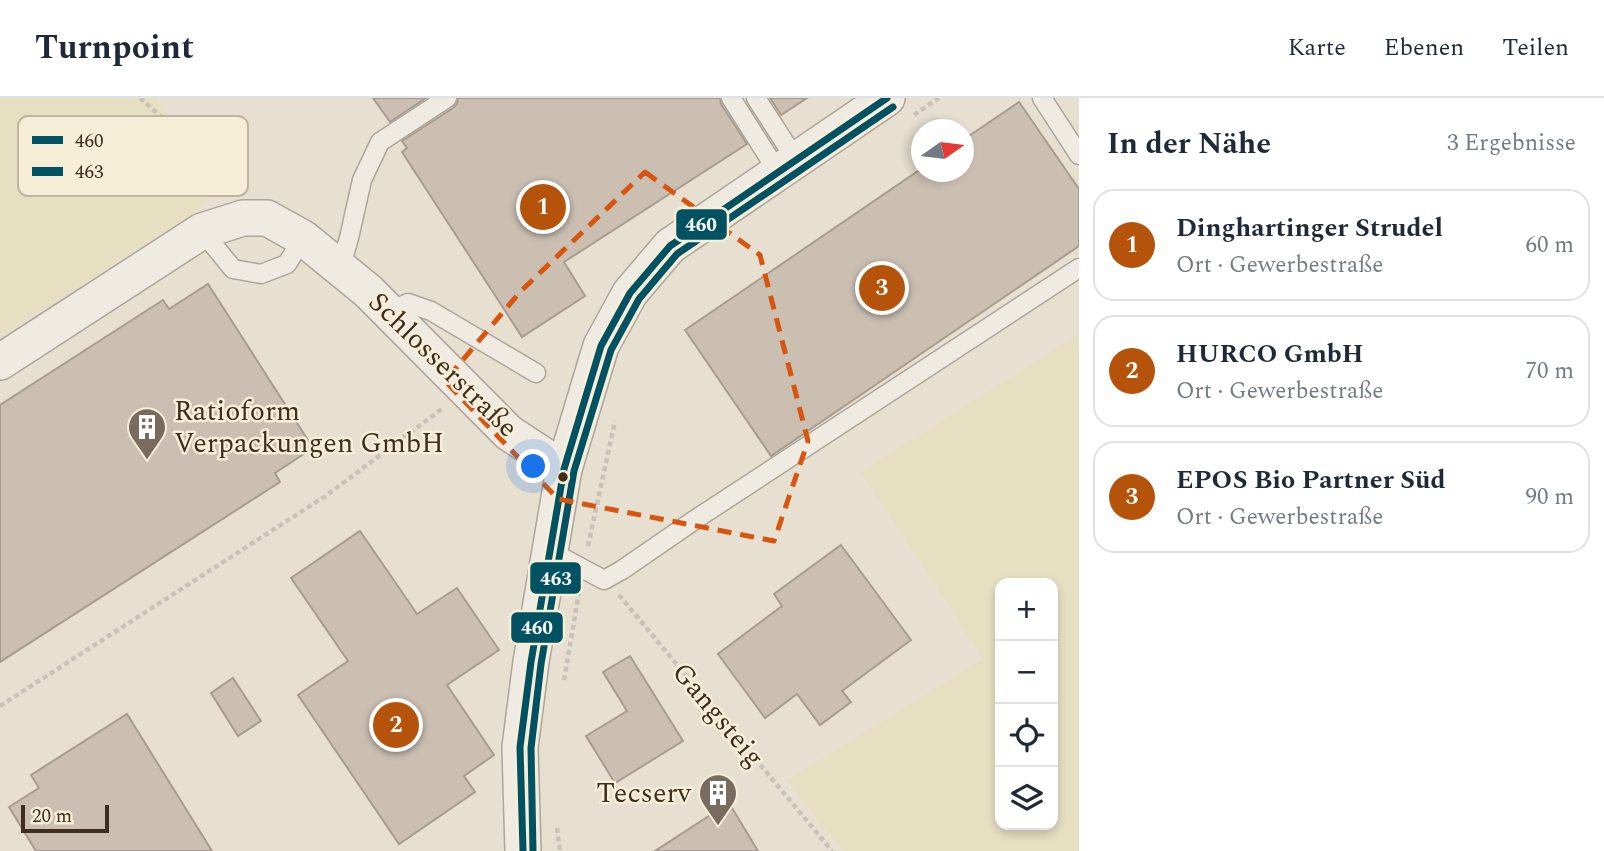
<!DOCTYPE html>
<html lang="de">
<meta charset="utf-8">
<style>
:root{--surface:#fff;--page:#f6f6f7;--text:#1f2937;--muted:#747a83;--line:#e0e1e3;--accent:#b45309}
body{margin:0;font-family:Spectral,serif;background:var(--page);color:var(--text)}
.controls{position:absolute;right:21px;bottom:21px;display:grid;overflow:hidden;border-radius:14px;box-shadow:0 4px 10px #0003}
.controls button{width:63px;height:63px;display:grid;place-items:center;padding:0;border:0;border-bottom:2px solid var(--line);background:var(--surface);color:var(--text);font:35px sans-serif}
.compass{position:absolute;left:911px;top:21px;width:63px;height:63px;border-radius:50%;background:var(--surface);box-shadow:0 4px 10px #0003;rotate:76deg}
.scale{position:absolute;left:21px;bottom:18px;width:88px;box-sizing:border-box;padding-left:7px;border:4px solid #3d2e20;border-top:0;font-size:19px;line-height:24px;white-space:nowrap;color:#3d2e20;-webkit-text-stroke:5px #f7eed8;paint-order:stroke}
.you{position:absolute;left:534px;top:369px;width:24px;height:24px;margin:-18px;border:5px solid #fff;border-radius:50%;background:#1a73e8;box-shadow:0 0 0 10px #1a73e833}
.badge{display:grid;place-items:center;width:46px;height:46px;border-radius:50%;background:var(--accent);color:#fff;font-size:23px;font-weight:700}
.pin{position:absolute;translate:-50% -50%;border:4px solid #fff;box-shadow:0 2px 7px #0006}
.list{margin:0;padding:0;list-style:none}
h2{display:flex;justify-content:space-between;align-items:center;height:91px;margin:0;padding:0 28px;font-size:30px}
h2 small{font-size:23px;font-weight:400;color:var(--muted)}
.list li{display:grid;grid-template-columns:46px 1fr auto;gap:21px;align-items:center;box-sizing:border-box;height:112px;margin:0 14px 14px;padding:0 14px;border:2px solid var(--line);border-radius:21px}
.list b{display:block;font-size:26px;white-space:nowrap}
.list p{margin:0;font-size:23px;white-space:nowrap;color:var(--muted)}
.list em{font-size:23px;font-style:normal;color:var(--muted)}
.icon{flex:none;width:38px;height:38px;fill:none;stroke:currentColor;stroke-width:2;stroke-linecap:round;stroke-linejoin:round}
.map{position:relative;flex:none;width:1079px;height:753px;overflow:hidden}
header{display:flex;align-items:center;gap:42px;box-sizing:border-box;height:98px;padding:0 35px;background:var(--surface);border-bottom:2px solid var(--line)}
header strong{font-size:33px}
nav{display:flex;gap:38px;margin-inline-start:auto;font-size:24px}
main{display:flex}
aside{flex:1;background:var(--surface)}
.map>svg:first-child{display:block}
</style>
<header>
<strong>Turnpoint</strong>
<nav><a>Karte</a><a>Ebenen</a><a>Teilen</a></nav>
</header>
<main>
<div class="map">
<svg width="1079" height="753" viewBox="0 0 1079 753">
<rect width="100%" height="100%" fill="#e7e0d1"/>
<g fill="#e6dfc2" fill-rule="evenodd">
<polygon points="0,0 156,0 214,89 206,104 189,118 0,239"/>
<path d="M1079,236V753H843L786,683L983,561L861,374ZM1000,485H1053V727H1000Z"/>
</g>
<g fill="#cbbfb2" stroke="#a89c90" stroke-width="2">
<polygon points="373,0 426,0 390,24"/>
<polygon points="458,0 720,0 721,6 747,46 564,164 585,198 522,239 402,54 407,50 402,43 453,10 457,6"/>
<polygon points="770,0 807,0 781,17"/>
<polygon points="1019,4 1079,91 1079,148 771,358 685,232 921,71 921,74 963,74 963,42"/>
<polygon points="208,186 313,350 275,375 280,384 0,564 0,307 163,202 169,211"/>
<polygon points="360,433 417,516 457,490 499,552 447,587 494,657 464,678 475,694 399,746 298,597 348,563 291,480"/>
<polygon points="841,447 911,542 842,593 851,604 820,627 797,596 765,620 718,556 782,508 774,496"/>
<polygon points="630,558 683,643 615,685 586,638 627,613 603,574"/>
<polygon points="233,580 261,623 238,638 211,595"/>
<polygon points="127,616 212,753 36,753 9,709 39,690 31,677"/>
<polygon points="729,705 758,753 655,753"/>
</g>
<g fill="none" stroke-linecap="round" stroke-linejoin="round">
<defs>
<g id="lane">
<polyline points="731,0 778,74"/>
<polyline points="756,0 796,62"/>
<polyline points="1042,0 1079,57"/>
<polyline points="202,133 233,171 261,176 287,166 303,140"/>
<polyline points="340,171 349,140 362,82 380,44 447,0"/>
<polyline points="388,214 408,205 431,213 536,275"/>
<polyline points="550,453 604,482 622,472 696,421 1079,170"/>
</g>
<g id="street">
<polyline points="0,264 202,133 243,120 267,120 303,140 368,193 509,335 564,371"/>
<polyline points="523,753 520,649 531,564 564,371 601,248 630,195 670,148 887,0"/>
</g>
</defs>
<use href="#lane" stroke="#ada599" stroke-width="21"/>
<use href="#street" stroke="#ada599" stroke-width="38"/>
<g stroke="#c8c2b9" stroke-width="4.5" stroke-dasharray="5 3.5" stroke-linecap="butt">
<polyline points="140,0 232,82 237,89"/>
<polyline points="914,17 939,0"/>
<polyline points="588,448 615,323"/>
<polyline points="619,497 832,753"/>
<polyline points="564,582 579,494"/>
<polyline points="0,608 327,397 443,310"/>
<polyline points="557,730 560,753"/>
</g>
<use href="#lane" stroke="#efebe3" stroke-width="18"/>
<use href="#street" stroke="#efebe3" stroke-width="35"/>
<defs>
<polyline id="bus-1" points="523,753 520,649 531,564 564,371 601,248 630,195 670,148 887,0"/>
<polyline id="bus-2" points="533,753 531,650 541,566 574,373 611,252 639,201 677,156 893,9"/>
</defs>
<use href="#bus-1" stroke="#f7eed8" stroke-width="12"/>
<use href="#bus-2" stroke="#f7eed8" stroke-width="12"/>
<use href="#bus-1" stroke="#005262" stroke-width="7"/>
<use href="#bus-2" stroke="#005262" stroke-width="7"/>
</g>
<path fill="none" stroke="#d7550e" stroke-width="5" stroke-dasharray="14 9" stroke-linejoin="round" d="M645,74L760,157L808,343L774,443L558,401L445,283L520,194Z"/>
<defs>
<symbol id="building-pin" viewBox="-11 -11 22 30"><path d="M0 17L-7.5 6A9.5 9.5 0 1 1 7.5 6Z" fill="#786c5e" stroke="#f7eed8"/><path d="M-4-6H4V6H1V3H-1V6H-4ZM-2.5-4.3h1.7v1.8h-1.7ZM.8-4.3h1.7v1.8H.8ZM-2.5-1h1.7V.8h-1.7ZM.8-1h1.7V.8H.8Z" fill="#fff"/></symbol>
</defs>
<g fill-rule="evenodd">
<use href="#building-pin" x="125" y="307" width="44" height="60"/>
<use href="#building-pin" x="696" y="673" width="44" height="60"/>
</g>
<circle fill="#3d2e20" stroke="#f7eed8" stroke-width="2.5" cx="563" cy="379" r="6"/>
<g text-anchor="middle" dominant-baseline="central" stroke-width="5" stroke-linejoin="round" paint-order="stroke">
<g font-size="28" fill="#3d2e20" stroke="#f7eed8">
<text transform="translate(443 267) rotate(44)">Schlosserstraße</text>
<text transform="translate(718 617) rotate(50)">Gangsteig</text>
</g>
<g font-size="28" fill="#3d2e20" stroke="#f7eed8" text-anchor="start">
<text x="174" y="313">Ratioform<tspan x="174" dy="32">Verpackungen GmbH</tspan></text>
<text x="691" y="695" text-anchor="end">Tecserv</text>
</g>
</g>
<rect x="18" y="18" width="230" height="80" rx="10" fill="#f7eed8" stroke="#bfb4a1" stroke-width="2"/>
<rect x="32" y="38" width="31" height="8" fill="#005262"/>
<rect x="32" y="69" width="31" height="9" fill="#005262"/>
<g font-size="19" fill="#3d2e20">
<text x="75" y="49">460</text>
<text x="75" y="80">463</text>
</g>
<g stroke="#f7eed8" stroke-width="2.5">
<rect x="675" y="110" width="53" height="33" rx="7" fill="#005262"/>
<rect x="529" y="463" width="53" height="34" rx="7" fill="#005262"/>
<rect x="510" y="513" width="54" height="33" rx="7" fill="#005262"/>
</g>
<g font-size="19" text-anchor="middle" font-weight="bold" fill="#fff">
<text x="701" y="133">460</text>
<text x="556" y="487">463</text>
<text x="537" y="536">460</text>
</g>
</svg>
<div class="controls">
<button>+</button>
<button>−</button>
<button><svg class="icon" aria-label="locate" viewBox="0 0 24 24"><circle cx="12" cy="12" r="6"/><path d="M12 2v4M12 18v4M2 12h4M18 12h4"/></svg></button>
<button><svg class="icon" aria-label="layers" viewBox="0 0 24 24"><path d="M12 4l9 5-9 5-9-5zM3 14l9 5 9-5"/></svg></button>
</div>
<svg class="compass" viewBox="-18 -18 36 36"><path d="M0-13l5 13h-10z" fill="#e53935"/><path d="M0 13l5-13h-10z" fill="#747a83"/></svg>
<div class="scale">20 m</div>
<div class="you"></div>
<div class="pin badge" style="left:543px;top:109px">1</div>
<div class="pin badge" style="left:396px;top:627px">2</div>
<div class="pin badge" style="left:882px;top:190px">3</div>
</div>
<aside>
<h2>In der Nähe<small>3 Ergebnisse</small></h2>
<ul class="list">
<li><span class="badge">1</span><div><b>Dinghartinger Strudel</b><p>Ort · Gewerbestraße</p></div><em>60 m</em></li>
<li><span class="badge">2</span><div><b>HURCO GmbH</b><p>Ort · Gewerbestraße</p></div><em>70 m</em></li>
<li><span class="badge">3</span><div><b>EPOS Bio Partner Süd</b><p>Ort · Gewerbestraße</p></div><em>90 m</em></li>
</ul>
</aside>
</main>
